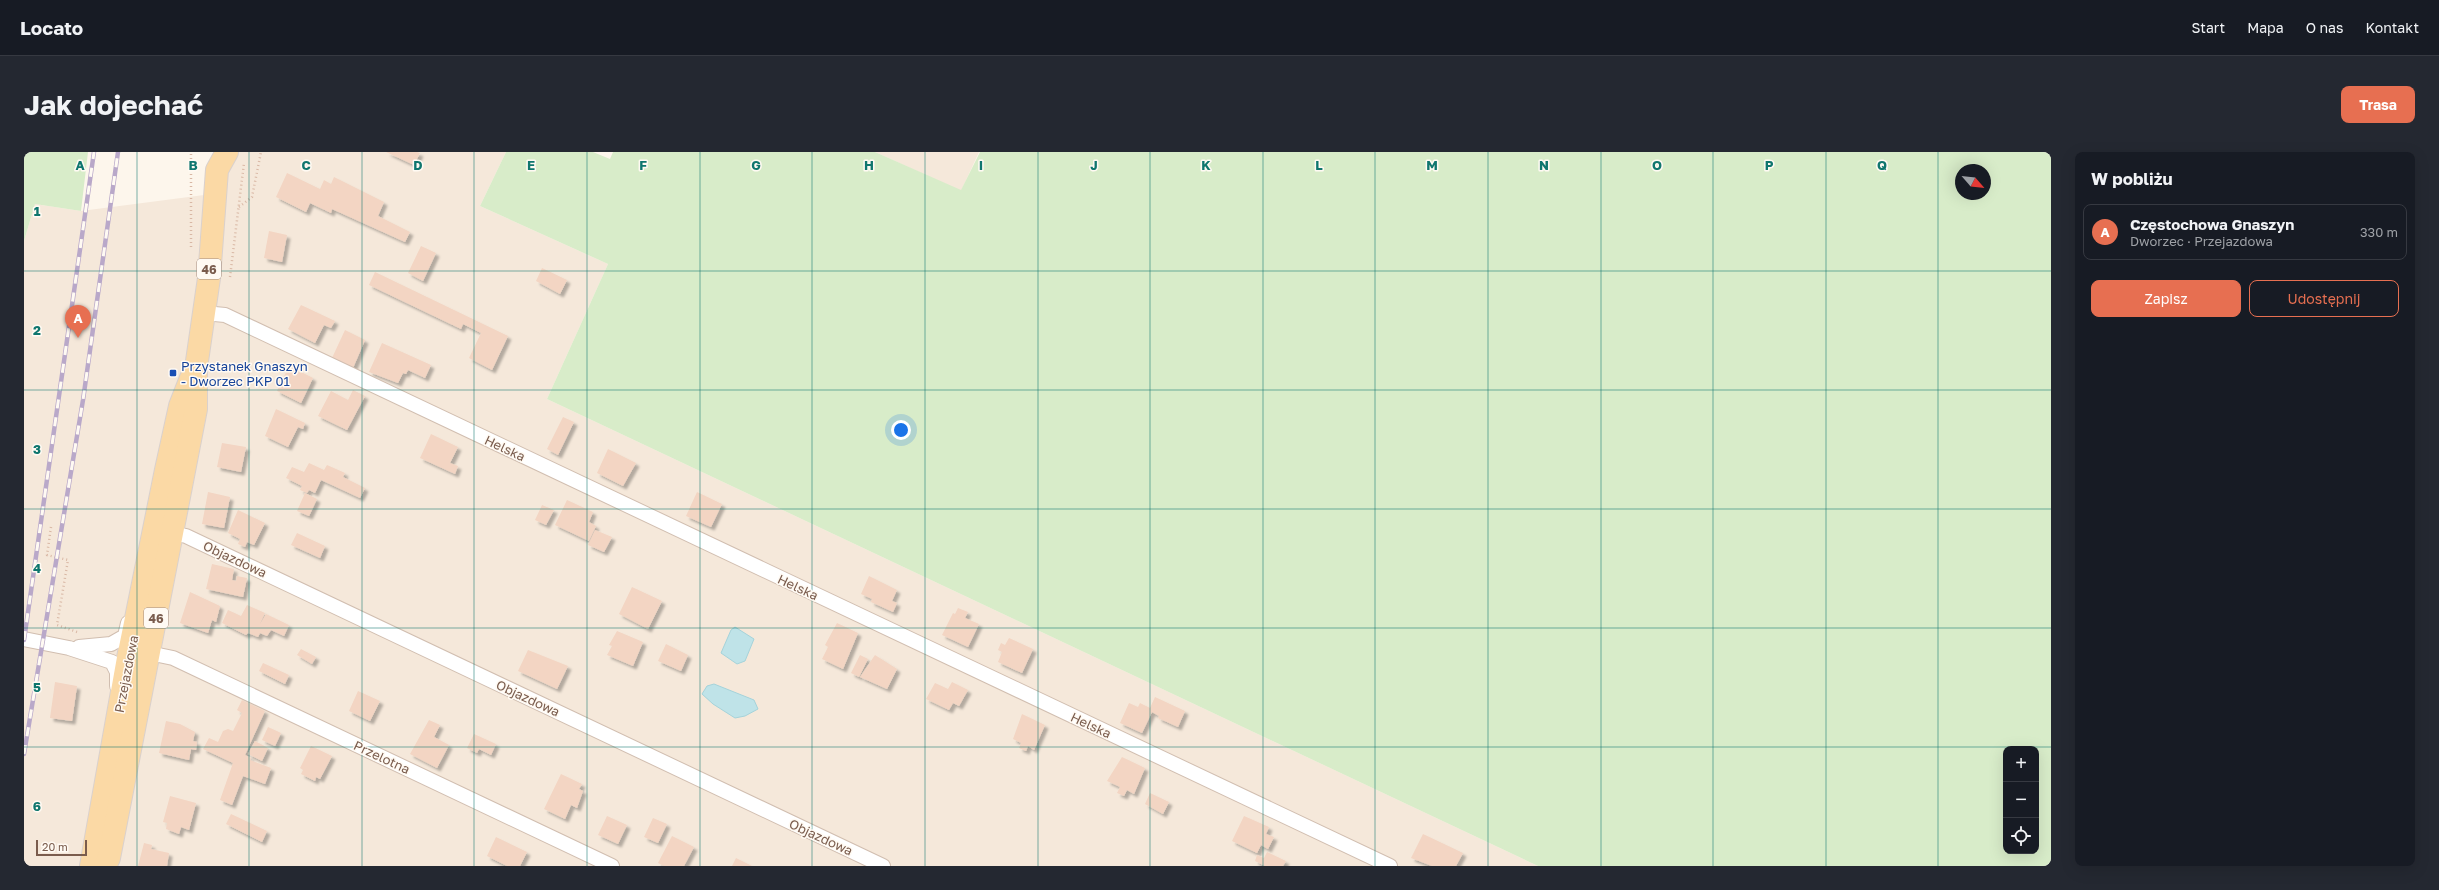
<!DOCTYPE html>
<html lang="pl">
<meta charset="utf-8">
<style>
:root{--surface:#171b24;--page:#242831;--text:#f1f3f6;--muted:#9ea1a6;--line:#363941;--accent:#e76f51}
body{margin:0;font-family:"Golos Text",sans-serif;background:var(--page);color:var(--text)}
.controls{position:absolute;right:12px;bottom:12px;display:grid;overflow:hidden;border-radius:8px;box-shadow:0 4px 16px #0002}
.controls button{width:36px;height:36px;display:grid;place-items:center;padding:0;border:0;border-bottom:1px solid var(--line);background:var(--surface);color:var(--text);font:20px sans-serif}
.compass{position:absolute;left:1931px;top:12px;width:36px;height:36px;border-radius:50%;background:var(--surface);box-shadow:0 4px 16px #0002;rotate:118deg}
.scale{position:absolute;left:12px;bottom:10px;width:51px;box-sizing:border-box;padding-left:4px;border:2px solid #7a5c4d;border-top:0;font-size:11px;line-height:14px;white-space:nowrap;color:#7a5c4d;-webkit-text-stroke:3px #fffaf3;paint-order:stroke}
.you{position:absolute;left:877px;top:278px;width:14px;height:14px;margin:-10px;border:3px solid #fff;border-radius:50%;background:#1a73e8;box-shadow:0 0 0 6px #1a73e833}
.badge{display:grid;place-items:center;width:26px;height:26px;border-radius:50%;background:var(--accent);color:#fff;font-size:13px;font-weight:700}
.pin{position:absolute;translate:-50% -33px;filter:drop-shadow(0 1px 2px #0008)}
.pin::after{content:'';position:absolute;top:21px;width:14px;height:12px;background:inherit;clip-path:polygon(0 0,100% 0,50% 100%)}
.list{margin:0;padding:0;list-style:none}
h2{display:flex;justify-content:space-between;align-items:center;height:52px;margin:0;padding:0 16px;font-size:17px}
h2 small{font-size:13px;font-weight:400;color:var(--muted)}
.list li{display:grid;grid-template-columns:26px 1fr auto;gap:12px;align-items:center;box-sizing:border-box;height:56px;margin:0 8px 8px;padding:0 8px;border:1px solid var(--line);border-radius:8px}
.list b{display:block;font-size:15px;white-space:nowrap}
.list p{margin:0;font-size:13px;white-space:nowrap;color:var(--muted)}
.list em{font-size:13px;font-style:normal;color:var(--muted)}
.actions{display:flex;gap:8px;padding:12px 16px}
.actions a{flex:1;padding:9px 0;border:1px solid var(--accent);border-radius:8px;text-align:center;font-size:14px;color:var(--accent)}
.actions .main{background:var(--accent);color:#fff}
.icon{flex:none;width:22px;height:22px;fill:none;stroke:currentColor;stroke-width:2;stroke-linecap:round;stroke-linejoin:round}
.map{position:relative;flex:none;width:2027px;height:714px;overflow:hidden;border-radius:8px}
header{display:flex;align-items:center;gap:24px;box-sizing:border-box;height:56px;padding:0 20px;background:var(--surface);border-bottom:1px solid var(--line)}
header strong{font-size:19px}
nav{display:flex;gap:22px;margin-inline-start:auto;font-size:14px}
.intro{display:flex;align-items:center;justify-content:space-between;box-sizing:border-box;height:96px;padding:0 24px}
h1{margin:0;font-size:28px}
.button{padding:10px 18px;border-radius:8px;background:var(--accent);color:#fff;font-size:14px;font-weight:700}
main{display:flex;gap:24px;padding:0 24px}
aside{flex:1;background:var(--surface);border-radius:8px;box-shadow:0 4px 16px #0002}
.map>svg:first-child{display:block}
</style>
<header>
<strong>Locato</strong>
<nav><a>Start</a><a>Mapa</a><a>O nas</a><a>Kontakt</a></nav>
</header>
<div class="intro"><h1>Jak dojechać</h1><a class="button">Trasa</a></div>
<main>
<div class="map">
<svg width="2027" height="714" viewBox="0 0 2027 714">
<defs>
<filter id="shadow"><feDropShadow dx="3.5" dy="3.5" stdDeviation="1" flood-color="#0004"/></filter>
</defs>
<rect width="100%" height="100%" fill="#fdf6ec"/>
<g fill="#f5e8da">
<polygon points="191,0 482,0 456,54 584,112 523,247 1514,714 0,714 0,89 11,52 57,59 180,43"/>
<polygon points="851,0 955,0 937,39"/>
</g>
<g fill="#d8ecc9" fill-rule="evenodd">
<polygon points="0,0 64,0 57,59 11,52 0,89"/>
<path d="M482,0H569L586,7L589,0H851L937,38L956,0H2027V714H1514L523,247L584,112L456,54ZM1937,18H1961V42H1937ZM1982,597H2012V699H1982Z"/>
</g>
<g fill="#bfe3e8" stroke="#a5d3da">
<polygon points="711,475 730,487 721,509 713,512 697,501 707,478"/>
<polygon points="690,532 730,548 734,557 721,564 711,566 689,552 678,542 683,534"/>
</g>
<g fill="#f3d5c3" filter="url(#shadow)">
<polygon points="362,0 393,0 396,1 390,13"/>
<polygon points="263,21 296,37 300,28 307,32 310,25 360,50 354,64 386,80 381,90 308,57 307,61 286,51 282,60 252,45"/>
<polygon points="245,79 263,83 258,110 240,106"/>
<polygon points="397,94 412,101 399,129 384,121"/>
<polygon points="518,116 543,128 536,142 512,129"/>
<polygon points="351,120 484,184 468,218 445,206 457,181 439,172 437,177 345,133"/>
<polygon points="277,153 311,169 307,176 300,173 291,191 264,177"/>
<polygon points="321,178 341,188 329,216 308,206"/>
<polygon points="358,191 407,213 401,226 384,218 382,222 379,221 374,231 345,220"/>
<polygon points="265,214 289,226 277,251 253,239"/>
<polygon points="329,238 341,244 323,278 294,264 307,239 324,248"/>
<polygon points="252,257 281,271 279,277 274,275 264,295 241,284"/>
<polygon points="539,265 550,270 534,303 523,297"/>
<polygon points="407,282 434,295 426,311 434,314 431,322 396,306"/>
<polygon points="198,291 222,295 217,320 193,315"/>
<polygon points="584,297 612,311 599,334 573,321"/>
<polygon points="285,311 300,318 303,313 321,321 319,325 341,336 336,346 297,328 291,341 285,338 283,341 276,338 278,334 262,326 268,315 280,320"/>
<polygon points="184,340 206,345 200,376 178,372"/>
<polygon points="673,340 698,352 687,375 662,364"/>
<polygon points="281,341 293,347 285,364 273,359"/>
<polygon points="543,348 569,360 565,370 572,374 565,389 531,373"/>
<polygon points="518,353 530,358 522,373 511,368"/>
<polygon points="214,358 241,371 230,393 223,390 221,395 214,392 216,387 204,381"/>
<polygon points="571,378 588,385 580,400 564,393"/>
<polygon points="273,381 301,394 296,406 267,393"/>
<polygon points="188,412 210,417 208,428 212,429 213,424 223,426 219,445 182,437"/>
<polygon points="845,424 873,438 868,449 873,451 869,460 847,450 848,447 837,442"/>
<polygon points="608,435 638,449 624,477 595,462"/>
<polygon points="166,440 196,454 192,470 188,468 184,481 156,471"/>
<polygon points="223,453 241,461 236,472 242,462 265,473 260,484 247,478 243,484 236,481 234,485 224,481 222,483 198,471 204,458 217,464"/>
<polygon points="934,456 944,460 941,466 955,472 944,495 918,483 929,461 931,462"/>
<polygon points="813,471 834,481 819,517 798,507 804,495 801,493"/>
<polygon points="593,479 619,490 609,514 583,503 588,494 585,493"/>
<polygon points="985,486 1009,497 998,521 974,510 978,500 974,498 977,491 981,493"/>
<polygon points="642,492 664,503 657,519 634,509"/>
<polygon points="277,497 292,505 288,512 273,503"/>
<polygon points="504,498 544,514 533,537 494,519"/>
<polygon points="836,503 844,507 835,525 827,521"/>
<polygon points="851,503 873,517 863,537 836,525"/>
<polygon points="239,511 265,523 261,532 235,519"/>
<polygon points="31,530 53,534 48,569 26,566"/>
<polygon points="928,530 944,538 935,554 929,551 925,558 902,547 911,531 924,537"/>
<polygon points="334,539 356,549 346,569 325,559"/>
<polygon points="1131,545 1161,559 1154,575 1134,566 1135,564 1128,560 1118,581 1096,571 1105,551 1114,555 1116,551 1126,556"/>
<polygon points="218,548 241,559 221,603 227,606 226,608 247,616 241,632 219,624 208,653 196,648 209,611 179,597 185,586 194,590 199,579 204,577 209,579 218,561 213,558"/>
<polygon points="998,562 1021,573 1010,598 1004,594 1002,599 995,596 997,591 989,587"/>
<polygon points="405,568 416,573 410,585 425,593 413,616 386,602"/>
<polygon points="142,569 156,572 171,580 169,589 173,590 172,598 167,597 165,608 135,601"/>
<polygon points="244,575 257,581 251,594 238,588"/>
<polygon points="450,582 472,592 467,603 455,597 453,601 443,596"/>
<polygon points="231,589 244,596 238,609 224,602"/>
<polygon points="287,594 308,604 296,627 292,625 291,629 277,622 279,618 276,616"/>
<polygon points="1098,605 1121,616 1110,642 1103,638 1100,644 1093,641 1096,635 1083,629"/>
<polygon points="537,622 558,632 555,637 559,639 553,656 547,653 541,667 520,657"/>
<polygon points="1126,641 1145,650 1139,662 1121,652"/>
<polygon points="146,644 172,651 165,678 157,675 155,682 142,677 143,671 139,670"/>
<polygon points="207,662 243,679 238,690 202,672"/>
<polygon points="583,664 603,673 594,692 574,683"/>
<polygon points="1220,664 1245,675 1242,682 1250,685 1244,697 1237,693 1233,701 1208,689"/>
<polygon points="629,666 643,672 634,691 620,685"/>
<polygon points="1399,682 1439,701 1432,714 1408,714 1387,706"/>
<polygon points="648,684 670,695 660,714 640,714 634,711"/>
<polygon points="472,685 503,700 496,714 483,714 463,704"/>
<polygon points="120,691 128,693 127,697 145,701 143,714 114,714"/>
<polygon points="1243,700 1262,709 1259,714 1241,714 1231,709 1233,703 1240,706"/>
<polygon points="712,706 728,714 708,714"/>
</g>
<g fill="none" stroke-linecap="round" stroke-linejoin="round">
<defs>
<g id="street">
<polyline points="180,161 201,163 1366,714"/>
<polyline points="148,381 162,384 859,714"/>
<polyline points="0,487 45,496 88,510 93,520 93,534"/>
<polyline points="55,495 87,492 101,484 104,471"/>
<polyline points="125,501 149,506 588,714"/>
</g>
<g id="primary">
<polyline points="67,714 104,506 142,318 156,254 167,226"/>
<polyline points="81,714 85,706 172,257 172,216 185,126 193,18 203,0"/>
</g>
</defs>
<use href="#street" stroke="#d1beb0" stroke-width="16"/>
<use href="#primary" stroke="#dad1cd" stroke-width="24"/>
<g stroke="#d9b8a5" stroke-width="2.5" stroke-dasharray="1 3" stroke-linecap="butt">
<polyline points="215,55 228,45 237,0"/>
<polyline points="167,95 167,0"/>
<polyline points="206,125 220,11"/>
<polyline points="27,375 23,403 44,408 33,473 53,480"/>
</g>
<use href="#street" stroke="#fff" stroke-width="14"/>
<use href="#primary" stroke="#fbd9a5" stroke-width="22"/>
<defs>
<g id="rail">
<polyline points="0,488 70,0"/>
<polyline points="0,602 59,248 94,0"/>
</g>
</defs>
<use href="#rail" stroke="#b9a8c9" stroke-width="4.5"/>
<use href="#rail" stroke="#fffaf3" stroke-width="3" stroke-dasharray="9" stroke-linecap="butt"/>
</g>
<path fill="none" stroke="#0f766e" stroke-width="1" stroke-opacity="0.55" d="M113,0V714M225,0V714M338,0V714M450,0V714M563,0V714M676,0V714M788,0V714M901,0V714M1014,0V714M1126,0V714M1239,0V714M1351,0V714M1464,0V714M1577,0V714M1689,0V714M1802,0V714M1914,0V714M0,119H2027M0,238H2027M0,357H2027M0,476H2027M0,595H2027"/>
<rect fill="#1a4fb4" stroke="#fffaf3" stroke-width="1.5" x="145" y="217" width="8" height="8" rx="2"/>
<g text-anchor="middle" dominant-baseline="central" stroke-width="3" stroke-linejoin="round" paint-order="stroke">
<g fill="#fffaf3" stroke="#a28b7f" stroke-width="1">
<rect x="173" y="107" width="24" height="20" rx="3"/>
<rect x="120" y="456" width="24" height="20" rx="3"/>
</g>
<g font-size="12" font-weight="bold" fill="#7a5c4d">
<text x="185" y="117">46</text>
<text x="132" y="466">46</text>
</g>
<g font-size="13" fill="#164399" stroke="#fffaf3" text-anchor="start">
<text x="157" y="214">Przystanek Gnaszyn<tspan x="157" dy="15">- Dworzec PKP 01</tspan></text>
</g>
<g font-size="13" fill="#7a5c4d" stroke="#fffaf3">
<text transform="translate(481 296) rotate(25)">Helska</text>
<text transform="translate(211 407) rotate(25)">Objazdowa</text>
<text transform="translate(774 435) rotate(25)">Helska</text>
<text transform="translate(102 522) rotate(-79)">Przejazdowa</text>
<text transform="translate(504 546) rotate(25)">Objazdowa</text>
<text transform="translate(1067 573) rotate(25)">Helska</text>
<text transform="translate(358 605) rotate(25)">Przelotna</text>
<text transform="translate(797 685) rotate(25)">Objazdowa</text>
</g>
</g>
<g font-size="13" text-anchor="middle" font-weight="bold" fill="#0f766e" stroke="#fffaf3" stroke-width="3" stroke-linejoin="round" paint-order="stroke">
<text x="56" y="18">A</text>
<text x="169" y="18">B</text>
<text x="282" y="18">C</text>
<text x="394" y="18">D</text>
<text x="507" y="18">E</text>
<text x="619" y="18">F</text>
<text x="732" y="18">G</text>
<text x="845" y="18">H</text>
<text x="957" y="18">I</text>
<text x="1070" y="18">J</text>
<text x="1182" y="18">K</text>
<text x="1295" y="18">L</text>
<text x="1408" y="18">M</text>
<text x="1520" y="18">N</text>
<text x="1633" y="18">O</text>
<text x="1745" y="18">P</text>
<text x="1858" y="18">Q</text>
<text x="13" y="64">1</text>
<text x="13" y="183">2</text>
<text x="13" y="302">3</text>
<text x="13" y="421">4</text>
<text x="13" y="540">5</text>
<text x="13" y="659">6</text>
</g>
</svg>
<div class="controls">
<button>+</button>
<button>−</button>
<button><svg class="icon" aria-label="locate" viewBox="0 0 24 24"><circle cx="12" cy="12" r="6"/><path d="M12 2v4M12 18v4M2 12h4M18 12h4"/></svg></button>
</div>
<svg class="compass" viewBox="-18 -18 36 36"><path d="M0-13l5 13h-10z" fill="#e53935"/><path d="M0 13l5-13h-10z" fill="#9ea1a6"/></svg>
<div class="scale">20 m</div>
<div class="you"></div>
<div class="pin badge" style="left:54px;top:186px">A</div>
</div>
<aside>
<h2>W pobliżu<small></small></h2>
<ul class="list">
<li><span class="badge">A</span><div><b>Częstochowa Gnaszyn</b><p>Dworzec · Przejazdowa</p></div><em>330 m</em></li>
</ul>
<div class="actions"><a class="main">Zapisz</a><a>Udostępnij</a></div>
</aside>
</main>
